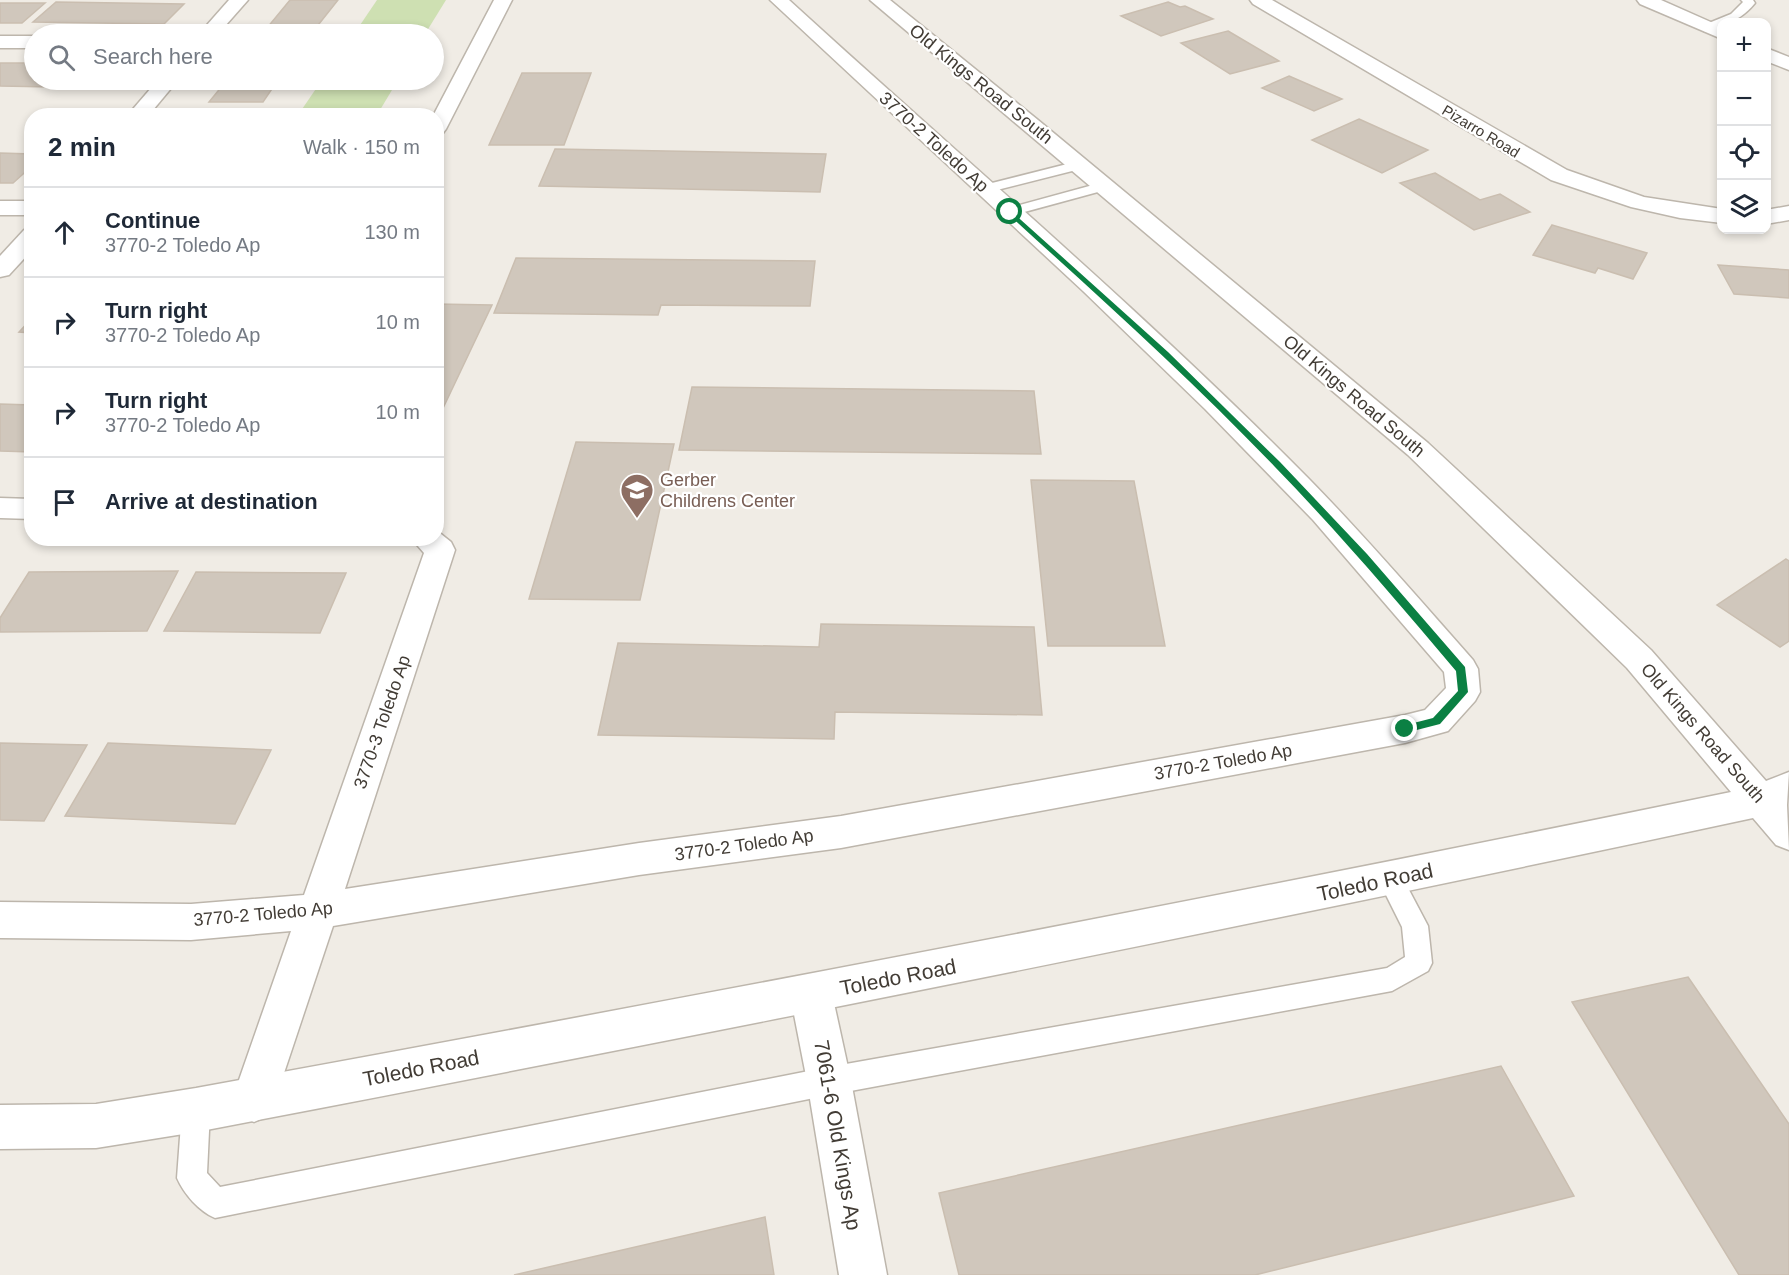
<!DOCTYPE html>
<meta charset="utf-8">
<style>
:root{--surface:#fff;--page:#f6f6f7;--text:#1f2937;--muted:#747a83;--line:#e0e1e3}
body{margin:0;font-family:Helvetica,sans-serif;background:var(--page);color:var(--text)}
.controls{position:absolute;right:18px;top:18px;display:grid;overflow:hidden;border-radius:12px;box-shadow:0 3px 9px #0003}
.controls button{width:54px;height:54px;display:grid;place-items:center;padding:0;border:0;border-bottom:2px solid var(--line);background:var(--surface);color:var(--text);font:30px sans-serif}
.stop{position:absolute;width:18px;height:18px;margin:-14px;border:4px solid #0b8043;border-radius:50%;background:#fff}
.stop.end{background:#0b8043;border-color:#fff;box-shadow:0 2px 6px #0008}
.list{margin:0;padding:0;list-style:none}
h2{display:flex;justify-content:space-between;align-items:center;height:78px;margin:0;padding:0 24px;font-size:26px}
h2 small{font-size:20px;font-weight:400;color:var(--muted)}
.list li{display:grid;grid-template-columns:39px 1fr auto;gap:18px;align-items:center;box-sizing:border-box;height:90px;padding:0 24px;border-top:2px solid var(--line)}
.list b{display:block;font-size:22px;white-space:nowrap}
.list p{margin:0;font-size:20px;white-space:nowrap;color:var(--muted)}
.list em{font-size:20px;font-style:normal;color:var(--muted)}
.icon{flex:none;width:33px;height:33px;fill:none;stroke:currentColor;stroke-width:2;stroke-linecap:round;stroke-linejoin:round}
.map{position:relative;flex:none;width:1789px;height:1275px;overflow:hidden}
.search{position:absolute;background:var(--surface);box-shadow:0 3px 9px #0003;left:24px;top:24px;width:420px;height:66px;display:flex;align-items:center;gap:15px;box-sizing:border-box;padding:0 21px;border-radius:33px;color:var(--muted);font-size:22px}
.panel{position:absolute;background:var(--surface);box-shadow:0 3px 9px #0003;left:24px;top:108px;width:420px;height:438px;border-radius:24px}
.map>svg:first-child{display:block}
</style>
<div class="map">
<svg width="1789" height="1275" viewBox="0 0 1789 1275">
<rect width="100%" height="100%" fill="#f0ece5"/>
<g fill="#cee0b2">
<polygon points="377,0 446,0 425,34 354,34"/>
<polygon points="322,80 398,80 377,115 298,115"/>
</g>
<g fill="#d0c7bc" stroke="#cabeb0" stroke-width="1.5">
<polygon points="290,0 338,0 311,34 262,34"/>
<polygon points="56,2 184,4 164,24 33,22"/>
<polygon points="1168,2 1180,7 1185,6 1213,19 1161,36 1121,16"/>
<polygon points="0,3 45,3 22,23 0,23"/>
<polygon points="1228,31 1279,61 1230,74 1181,43"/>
<polygon points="0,63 34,63 34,80 112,80 104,88 0,86"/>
<polygon points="522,73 591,73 564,145 489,145"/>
<polygon points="1289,76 1342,99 1314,111 1262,88"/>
<polygon points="227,80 278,80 263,102 209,102"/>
<polygon points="212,112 261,113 259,116 210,116"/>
<polygon points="1359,119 1428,150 1382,173 1312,140"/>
<polygon points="555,149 826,154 820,192 539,186"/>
<polygon points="0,153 32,154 32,166 13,183 0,183"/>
<polygon points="1435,173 1480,200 1500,194 1530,212 1474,230 1400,183"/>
<polygon points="1552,225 1647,253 1633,279 1598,268 1595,273 1533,255"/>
<polygon points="516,258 815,261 810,306 661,305 658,315 494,313"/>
<polygon points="1718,265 1789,270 1789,298 1734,294"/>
<polygon points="436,304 492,305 436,423"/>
<polygon points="32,318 32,333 19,332"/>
<polygon points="692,387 1034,391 1041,454 679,450"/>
<polygon points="0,404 32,405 32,452 0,451"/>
<polygon points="576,442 674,444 640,600 529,599"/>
<polygon points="1031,480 1134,481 1165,646 1048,646"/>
<polygon points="1786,559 1789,561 1789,641 1780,647 1717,605"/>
<polygon points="178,571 147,631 0,632 0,618 29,572"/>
<polygon points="196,572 346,573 320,633 164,631"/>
<polygon points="821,624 1034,627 1042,715 835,712 834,739 598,735 618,643 819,647"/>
<polygon points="0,743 87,745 44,821 0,820"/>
<polygon points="108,743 271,750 235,824 65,816"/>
<polygon points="1688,977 1789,1124 1789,1275 1739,1275 1572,1002"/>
<polygon points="1501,1066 1574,1196 1255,1275 959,1275 939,1193"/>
<polygon points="765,1217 774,1275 514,1275"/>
</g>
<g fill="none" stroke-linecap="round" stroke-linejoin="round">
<defs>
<g id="service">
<path d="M1741,0H1753L1755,3C1746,14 1736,22 1722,22V26L1708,32L1704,31V25L1731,14L1743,2Z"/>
<polygon points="1079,161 1084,162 1086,165 1084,168 985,193 978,189 980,186"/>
<polygon points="1104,182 1111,186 1109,189 1010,216 1003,212 1005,209"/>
<path d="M1390,868L1399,871L1428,926L1432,963L1428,971L1392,991L829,1095L215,1218C199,1211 184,1194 177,1178L182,1110L186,1100L196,1096L206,1100L210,1110L207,1173L220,1187L829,1067L1387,968L1405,957L1402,927L1378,879L1381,871Z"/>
</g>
<g id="minor">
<polygon points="229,0 248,0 218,34 199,34"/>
<polygon points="494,0 512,0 446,129 443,133 436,135 436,116 433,116"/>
<path d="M770,0H789C963,159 1144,312 1309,479C1366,537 1419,599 1473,660L1478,669L1480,692L1475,701L1448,731L1405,743L841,848L639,875L333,926L270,1115L254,1122L238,1115L232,1100L291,931L191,940L0,938V902L191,904L304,895L424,553L411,538H436V530L451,542L455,550L345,889L639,843L841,816L1405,715L1425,710L1446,688L1444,672L1313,520L1205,409L1083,291Z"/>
<polygon points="1250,0 1272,0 1567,170 1644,197 1722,209 1722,223 1680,218 1631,207 1551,180 1253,4"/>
<polygon points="1637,0 1661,0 1722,27 1722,39 1640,4"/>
<rect x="0" y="36" width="34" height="12"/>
<polygon points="1766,48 1789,57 1789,70 1766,61"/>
<polygon points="158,80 178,80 148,116 127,116"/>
<rect x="0" y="201" width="32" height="14"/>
<polygon points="1789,206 1789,220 1766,224 1766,210"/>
<polygon points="32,228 32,250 9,275 0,277 0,256 24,230"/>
<polygon points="0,498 32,499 32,519 0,518"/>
<polygon points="811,975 826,980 832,994 851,1081 887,1275 839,1275 807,1081 790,994 796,980"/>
</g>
<path id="tertiary" d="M870,0H890L1038,120L1428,443L1651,650L1766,781L1789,772L1787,805L1789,850L1776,845L1753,818C1235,929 716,1032 196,1132L96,1148L0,1149V1105L96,1104L196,1088C709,994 1221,897 1731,792L1627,668L1408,455Z"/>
</defs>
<use href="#service" stroke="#bdb6ac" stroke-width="3"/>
<use href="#minor" stroke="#bdb6ac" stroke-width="3"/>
<use href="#tertiary" stroke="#bdb6ac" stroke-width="3"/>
<use href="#service" fill="#fff" fill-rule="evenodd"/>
<use href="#minor" fill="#fff" fill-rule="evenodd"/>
<use href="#tertiary" fill="#fff" fill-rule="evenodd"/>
</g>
<path fill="#0b8043" d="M1010,210L1168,352L1280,462L1367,554L1465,667L1468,692L1440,724L1405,733L1400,729L1402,726L1433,718L1458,691L1456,671C1397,601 1338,532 1275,467C1190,378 1098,296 1007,213Z"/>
<defs>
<symbol id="school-pin" viewBox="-11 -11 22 30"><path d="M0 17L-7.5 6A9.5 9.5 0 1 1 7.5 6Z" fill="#8d6e63" stroke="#fff"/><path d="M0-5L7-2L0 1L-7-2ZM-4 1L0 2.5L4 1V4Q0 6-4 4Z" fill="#fff"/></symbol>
</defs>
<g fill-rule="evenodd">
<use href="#school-pin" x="618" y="471" width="38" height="52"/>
</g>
<g text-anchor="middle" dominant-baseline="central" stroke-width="4.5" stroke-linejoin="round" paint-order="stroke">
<g font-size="15" fill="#423c35" stroke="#fff">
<text transform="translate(1481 131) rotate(31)">Pizarro Road</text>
</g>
<g font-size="18" fill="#423c35" stroke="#fff">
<text transform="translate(981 84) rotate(39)">Old Kings Road South</text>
<text transform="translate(934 142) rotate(42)">3770-2 Toledo Ap</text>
<text transform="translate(1354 396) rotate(40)">Old Kings Road South</text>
<text transform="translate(382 722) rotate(-71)">3770-3 Toledo Ap</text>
<text transform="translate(1703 733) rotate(49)">Old Kings Road South</text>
<text transform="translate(1223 762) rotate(-10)">3770-2 Toledo Ap</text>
<text transform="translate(744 845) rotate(-8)">3770-2 Toledo Ap</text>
<text transform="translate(263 914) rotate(-5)">3770-2 Toledo Ap</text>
</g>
<g font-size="18" fill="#785e54" stroke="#fff" text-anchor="start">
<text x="660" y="480">Gerber<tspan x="660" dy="21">Childrens Center</tspan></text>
</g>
<g font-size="21" fill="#423c35" stroke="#fff">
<text transform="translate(1375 882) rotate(-12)">Toledo Road</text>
<text transform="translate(898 977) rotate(-11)">Toledo Road</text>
<text transform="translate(421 1068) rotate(-11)">Toledo Road</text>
<text transform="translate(838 1135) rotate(80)">7061-6 Old Kings Ap</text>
</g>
</g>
</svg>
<div class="controls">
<button>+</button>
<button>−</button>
<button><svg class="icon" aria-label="locate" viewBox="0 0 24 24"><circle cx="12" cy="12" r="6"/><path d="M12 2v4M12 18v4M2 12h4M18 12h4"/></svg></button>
<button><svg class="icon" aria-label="layers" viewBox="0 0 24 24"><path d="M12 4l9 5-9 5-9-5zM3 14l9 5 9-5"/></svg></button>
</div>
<div class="stop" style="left:1010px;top:212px"></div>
<div class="stop end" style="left:1405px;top:729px"></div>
<div class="search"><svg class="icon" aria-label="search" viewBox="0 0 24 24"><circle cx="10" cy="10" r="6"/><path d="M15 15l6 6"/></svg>Search here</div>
<section class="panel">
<h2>2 min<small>Walk · 150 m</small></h2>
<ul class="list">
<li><svg class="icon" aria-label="ahead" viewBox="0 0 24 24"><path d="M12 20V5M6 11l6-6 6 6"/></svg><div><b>Continue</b><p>3770-2 Toledo Ap</p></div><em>130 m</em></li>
<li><svg class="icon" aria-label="right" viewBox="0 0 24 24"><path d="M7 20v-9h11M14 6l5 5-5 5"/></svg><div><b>Turn right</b><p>3770-2 Toledo Ap</p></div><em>10 m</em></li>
<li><svg class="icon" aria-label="right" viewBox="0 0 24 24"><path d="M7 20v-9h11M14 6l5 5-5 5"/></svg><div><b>Turn right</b><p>3770-2 Toledo Ap</p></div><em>10 m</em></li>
<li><svg class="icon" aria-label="arrive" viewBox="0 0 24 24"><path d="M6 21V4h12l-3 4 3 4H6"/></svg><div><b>Arrive at destination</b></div></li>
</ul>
</section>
</div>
